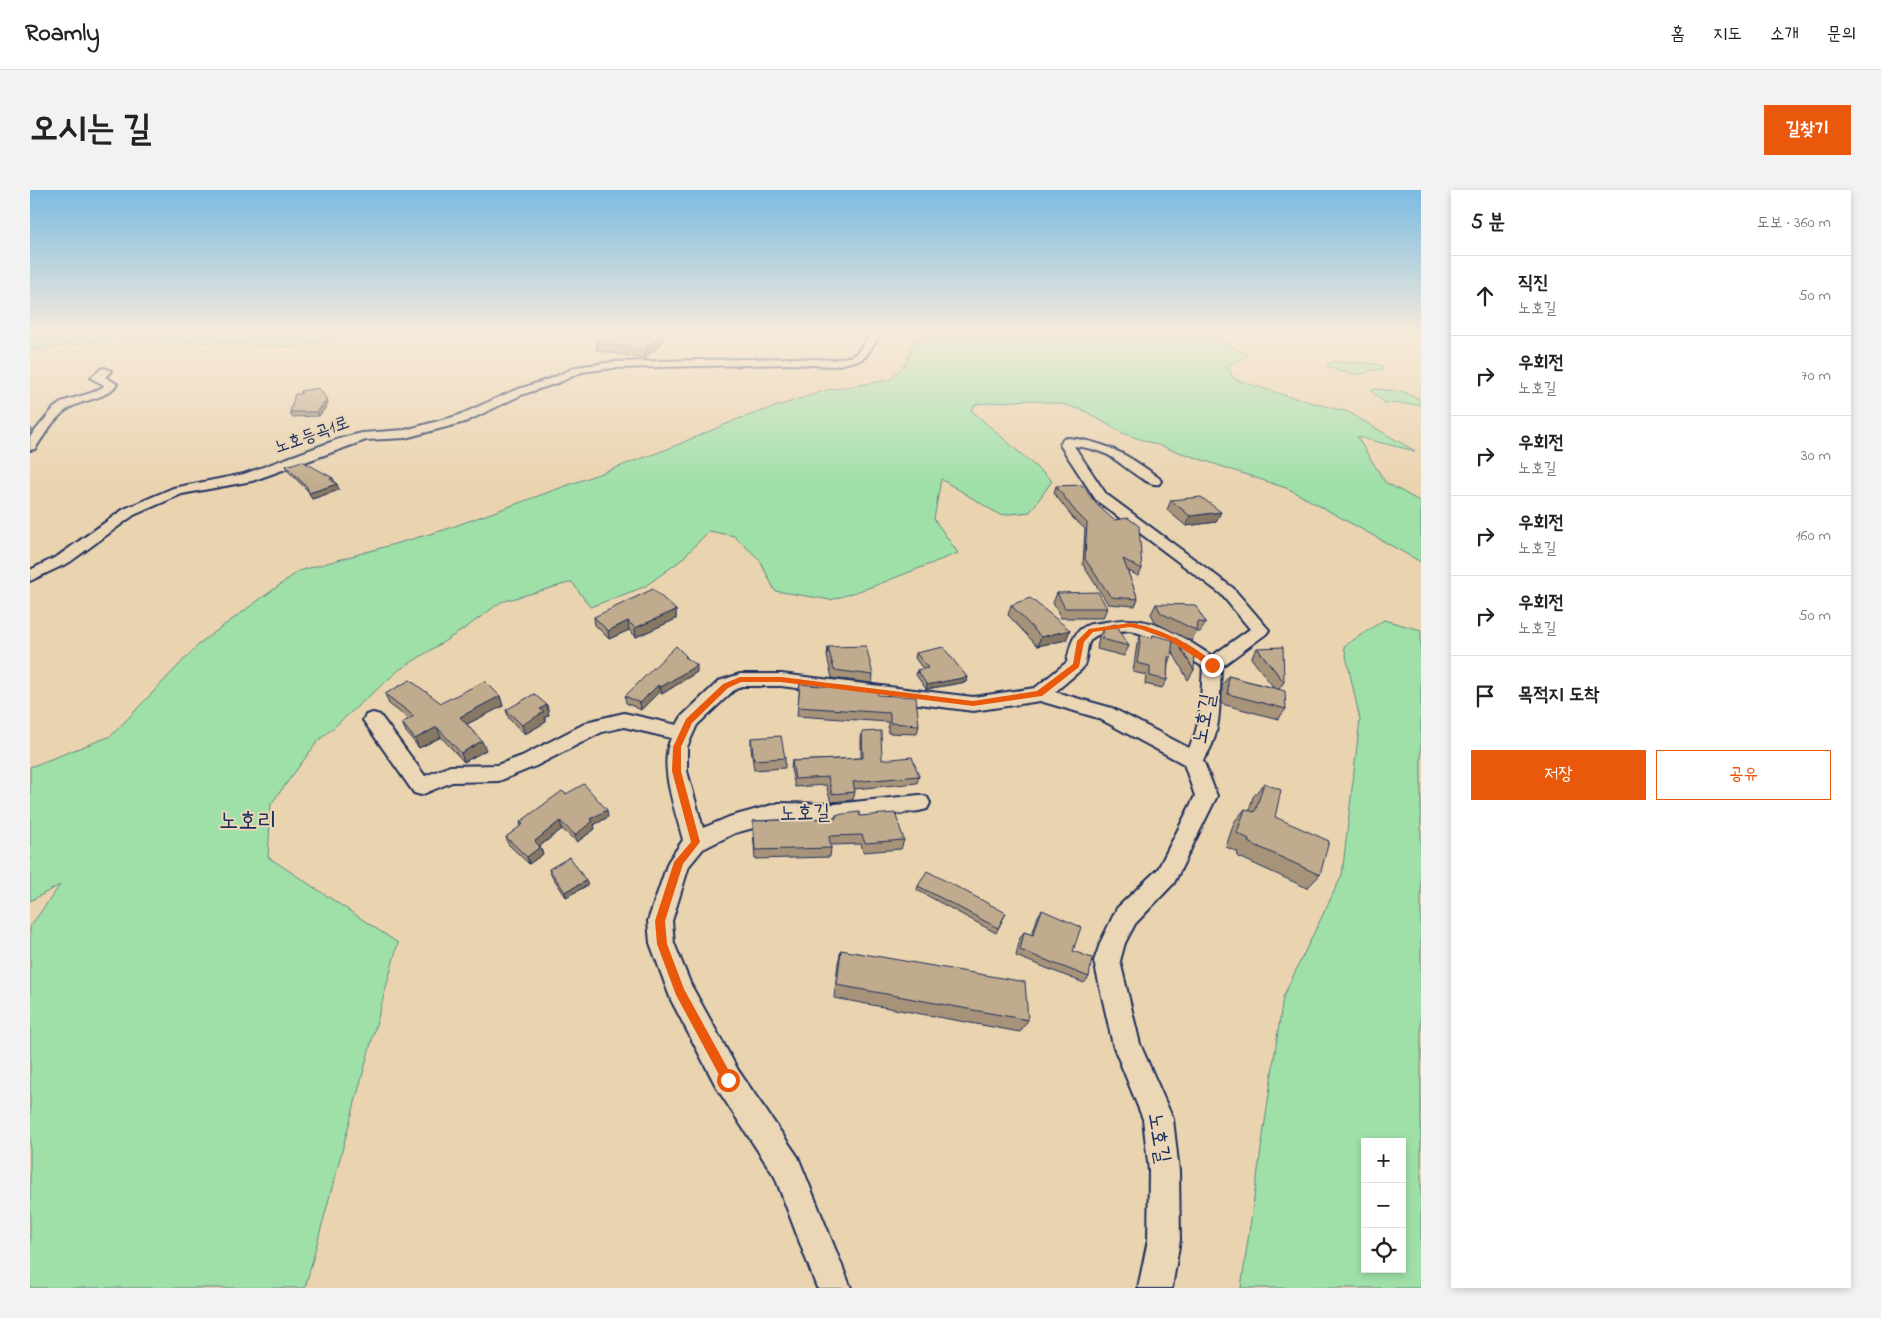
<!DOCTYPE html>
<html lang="ko">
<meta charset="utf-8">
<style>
:root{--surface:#fff;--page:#f2f2f2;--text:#222;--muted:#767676;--line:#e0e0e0;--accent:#ea580c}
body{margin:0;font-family:"Indie Flower","Poor Story",sans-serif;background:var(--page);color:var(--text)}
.controls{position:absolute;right:15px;bottom:15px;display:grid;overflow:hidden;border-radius:0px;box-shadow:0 2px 8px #0003}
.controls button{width:45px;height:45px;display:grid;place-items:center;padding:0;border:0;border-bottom:1px solid var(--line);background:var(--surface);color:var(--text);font:25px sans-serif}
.stop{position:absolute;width:15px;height:15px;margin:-11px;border:4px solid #ea580c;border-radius:50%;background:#fff}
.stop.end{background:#ea580c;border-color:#fff;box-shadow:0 1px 5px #0008}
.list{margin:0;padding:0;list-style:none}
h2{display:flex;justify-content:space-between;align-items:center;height:65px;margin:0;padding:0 20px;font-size:21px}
h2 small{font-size:16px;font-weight:400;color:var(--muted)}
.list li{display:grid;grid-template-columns:32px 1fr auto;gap:15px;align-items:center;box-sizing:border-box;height:80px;padding:0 20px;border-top:1px solid var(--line)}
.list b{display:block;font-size:19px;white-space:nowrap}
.list p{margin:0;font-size:16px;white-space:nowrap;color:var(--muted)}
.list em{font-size:16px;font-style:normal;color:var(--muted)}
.actions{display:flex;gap:10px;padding:15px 20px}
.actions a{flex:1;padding:11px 0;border:1px solid var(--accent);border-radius:0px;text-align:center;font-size:18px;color:var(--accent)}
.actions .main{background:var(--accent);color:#fff}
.icon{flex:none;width:28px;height:28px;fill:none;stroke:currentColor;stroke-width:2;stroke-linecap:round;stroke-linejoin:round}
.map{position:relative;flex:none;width:1391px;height:1098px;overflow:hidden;border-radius:0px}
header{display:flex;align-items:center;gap:30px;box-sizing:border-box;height:70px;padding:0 25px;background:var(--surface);border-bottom:1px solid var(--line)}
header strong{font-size:24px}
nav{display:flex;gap:28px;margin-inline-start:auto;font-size:18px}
.intro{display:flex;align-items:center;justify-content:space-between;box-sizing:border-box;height:120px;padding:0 30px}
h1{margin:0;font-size:35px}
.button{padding:12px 22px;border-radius:0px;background:var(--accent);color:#fff;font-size:18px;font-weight:700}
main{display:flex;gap:30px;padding:0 30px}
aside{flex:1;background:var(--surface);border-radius:0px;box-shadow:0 2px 8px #0003}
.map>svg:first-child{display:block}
</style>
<header>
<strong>Roamly</strong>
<nav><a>홈</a><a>지도</a><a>소개</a><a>문의</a></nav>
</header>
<div class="intro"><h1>오시는 길</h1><a class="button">길찾기</a></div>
<main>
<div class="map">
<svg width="1391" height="1098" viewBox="0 0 1391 1098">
<rect width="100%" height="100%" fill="#ead3af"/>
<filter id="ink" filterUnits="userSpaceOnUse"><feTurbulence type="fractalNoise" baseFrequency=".02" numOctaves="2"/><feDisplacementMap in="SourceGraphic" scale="10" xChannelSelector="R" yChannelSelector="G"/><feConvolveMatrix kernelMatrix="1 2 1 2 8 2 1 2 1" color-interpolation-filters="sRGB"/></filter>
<g filter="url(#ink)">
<g fill="#9fe0a9" stroke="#5d8884" fill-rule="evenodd">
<polygon points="0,143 327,143 267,157 93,149 0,160"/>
<polygon points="911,143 1177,143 1218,165 1197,176 1204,189 1257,206 1318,222 1385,261 1327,247 1355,292 1391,312 1391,372 1259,299 1092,243 1053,220 1031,214 999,210 946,214 941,220 1022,291 1000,322 970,325 911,289 904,329 928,363 844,396 801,410 745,401 729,369 704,346 679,341 650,371 614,397 560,417 542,392 471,412 434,439 369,480 288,551 241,614 238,667 368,753 275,1098 0,1098 0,737 30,695 0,711 0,577 81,546 171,452 269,381 414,340 635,260 708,229 797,200 860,190 876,173 884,151"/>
<path d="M1302,172C1310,172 1319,173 1327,173C1337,174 1342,172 1352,176V180H1341C1332,189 1306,182 1297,175Z"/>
<polygon points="1346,199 1374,202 1391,210 1391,215 1355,213 1341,201"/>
<path d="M1354,430L1391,440V1098H1211L1253,807L1312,685L1330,530L1314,456ZM1335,952H1372V1079H1335Z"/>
</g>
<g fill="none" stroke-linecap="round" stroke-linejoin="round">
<defs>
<g id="street">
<polygon points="841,143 851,143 836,166 830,170 804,176 760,174 583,178 552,182 530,192 491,205 435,232 375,248 336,250 222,291 152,304 104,325 40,372 0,391 0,380 28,366 94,319 143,298 214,284 312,248 332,243 375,240 427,226 483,201 522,188 546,177 583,172 760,168 804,170 822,166 828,162"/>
<path d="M75,178L81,181L75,187L87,194C75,210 58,208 41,217C25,226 15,244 5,259L0,260V247L24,218L34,211L61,203L73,197L74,195L61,188L71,179Z"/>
<path d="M1038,248C1075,251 1100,266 1129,288L1131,291L1129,294C1116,297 1091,272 1078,265C1067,260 1056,257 1044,256L1076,304L1203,398L1239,440L1236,444L1191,477C1189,507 1193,546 1173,570L1187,606L1144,693L1105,734L1095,753L1090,771L1110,854L1143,929L1149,981L1150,1050L1142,1098H1108L1118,1050L1119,981L1113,929L1083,855L1064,771L1071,751L1087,718L1128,679L1165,606L1154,574L1068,528L1010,511L943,521L751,496H712L703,501L667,535L657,557V581L673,638L699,627L749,613L805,614L889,605L897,607L900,613L897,619L889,621L805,632L749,631L705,643L673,659L659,676L642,731L644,753L661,795L708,880L768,967L821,1098H787L745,987L688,900L641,810L620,753L618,731L638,672L653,650C646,622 628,576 641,548L594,537L572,542L506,576L469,591L422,592L391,605L384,603L333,530L336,525L343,523L350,525L395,586L420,576L467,575L492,566L560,531L594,523L647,535L652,526L689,491L710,484H751L943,507L1005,498L1037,472C1040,456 1043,439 1061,434C1074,433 1087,429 1100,430C1130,430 1158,451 1182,466L1220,439L1191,404L1066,310L1030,255L1033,249ZM1100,440L1134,452L1173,477C1171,503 1172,535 1159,558L1082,518L1025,502L1052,479C1057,472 1056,464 1058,456C1061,440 1087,442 1100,440Z"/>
</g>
</defs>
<use href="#street" stroke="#1b2f5e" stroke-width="4"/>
<use href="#street" fill="#ebd6b5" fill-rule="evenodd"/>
</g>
<g fill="#a6937a" stroke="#1b2f5e">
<polygon points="605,144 633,144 633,152 614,169 567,160 566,152"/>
<polygon points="298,214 289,226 262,227 260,222"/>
<polygon points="256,276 303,288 309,300 282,309 279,302 259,282"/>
<polygon points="1026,296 1112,379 1108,386 1097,380 1108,409 1105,416 1078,414 1053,375 1055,339 1043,328 1024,303"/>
<polygon points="1141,310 1186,332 1156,336 1137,320"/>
<polygon points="1027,403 1077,418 1073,428 1031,428 1023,413"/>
<polygon points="1126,414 1176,433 1170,442 1166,442 1161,451 1126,433 1121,424"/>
<polygon points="981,415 1040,440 1036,450 1007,456 978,425"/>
<polygon points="646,420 646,429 606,447 599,440 579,449 565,435 564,427"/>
<polygon points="1074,437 1099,456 1094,466 1067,459 1069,446"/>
<polygon points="1111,445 1122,448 1123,445 1142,454 1145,448 1164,480 1158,490 1142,461 1141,467 1138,473 1137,490 1132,498 1115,494 1116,485 1103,482 1107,454"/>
<polygon points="798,457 843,485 842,493 802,488 797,466"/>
<polygon points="1227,458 1254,492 1249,499 1256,519 1248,529 1192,514 1192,496 1198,486 1244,498 1221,468"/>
<polygon points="886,463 937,487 936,492 896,499 886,485 887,480 893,479 885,468"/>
<polygon points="656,466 657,468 667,482 632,504 629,502 611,520 596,513 595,506"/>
<polygon points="770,494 848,505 889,535 887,544 858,543 858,532 767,526"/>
<polygon points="355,504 411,513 470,506 473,516 437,534 456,560 434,572 411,547 389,558 376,542 372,533 379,529 359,514"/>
<polygon points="476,520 519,525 515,527 516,532 495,544 479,529"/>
<polygon points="832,542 852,570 889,586 887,593 824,599 825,602 823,610 801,612 796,595 765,597 761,579 762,571 831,568 831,550"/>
<polygon points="721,548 755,568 755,578 724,580 721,558"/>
<polygon points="1234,593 1245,627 1290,685 1277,698 1207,666 1208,662 1196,657 1204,632 1215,619 1219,620 1223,607"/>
<polygon points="536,604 578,627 564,635 565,639 547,652 532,639 510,656 513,664 499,674 478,654 476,647 491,636 490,632"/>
<polygon points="806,625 830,626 874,650 871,659 833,662 831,654 801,655 801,658 800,667 725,669 723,640 723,631 805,628"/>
<polygon points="519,679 558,695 536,707 520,683"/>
<polygon points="888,696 976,723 966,743 887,700"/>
<polygon points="1012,720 1043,761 1059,787 1054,793 986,766 990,748 994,742 1002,745 1008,726"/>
<polygon points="811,760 998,830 990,842 804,808 808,773"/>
</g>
<g fill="#877863" stroke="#1b2f5e">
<polygon points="633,144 633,152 614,169 614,161"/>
<polygon points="297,210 298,214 289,226 287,222"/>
<polygon points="0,237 3,241 0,244"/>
<polygon points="307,294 309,300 282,309 279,303"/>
<polygon points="1191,322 1186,332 1156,336 1160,326"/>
<polygon points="646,420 646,429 606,447 605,438"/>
<polygon points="598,431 599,440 579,449 578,441"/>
<polygon points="1040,440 1036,450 1007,456 1011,447"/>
<polygon points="667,475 667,482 632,504 631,497"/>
<polygon points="937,487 936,492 896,499 897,495"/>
<polygon points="628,495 629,502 611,520 610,513"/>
<polygon points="470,506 473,516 433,536 430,527"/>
<polygon points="517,515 519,525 515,527 516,532 495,544 492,535 510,519"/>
<polygon points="407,537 411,547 389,558 385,549"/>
<polygon points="452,551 456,560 434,572 431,563"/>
<polygon points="577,620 578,627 564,635 565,639 547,652 545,645 560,629"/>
<polygon points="530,631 532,639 507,658 505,651"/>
<polygon points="510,657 513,664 499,674 497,667"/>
<polygon points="556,691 558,695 536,707 535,702"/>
</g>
<g fill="#c1ab8e" stroke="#1b2f5e">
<polygon points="568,143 596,143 605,144 606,143 625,143 633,144 614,161 566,152"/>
<polygon points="289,198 297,210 287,222 260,222 265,204 271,204 271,201"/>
<polygon points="272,271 303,288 300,289 307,294 279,303 277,297 256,276"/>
<polygon points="1052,295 1068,316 1084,330 1098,328 1109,336 1112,379 1093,369 1108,409 1081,407 1055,369 1057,333 1045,321 1026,296"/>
<polygon points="1171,307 1191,322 1160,326 1141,310"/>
<polygon points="623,399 646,420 605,438 598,431 578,441 564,427"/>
<polygon points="1068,402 1077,418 1035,418 1027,403"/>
<polygon points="1000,408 1040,440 1011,447 981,415"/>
<polygon points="1126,414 1165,415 1176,433 1168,432 1167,441 1131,423"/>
<polygon points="1086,434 1099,456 1072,449 1074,437"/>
<polygon points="1111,445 1122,448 1123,445 1143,450 1141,467 1138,467 1137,490 1120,486 1120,476 1107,473"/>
<polygon points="1145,448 1165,461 1164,480"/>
<polygon points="646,456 656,466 655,467 667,475 631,497 628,495 610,513 595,506"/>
<polygon points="836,456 843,485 804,480 798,457"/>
<polygon points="913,457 937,487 897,495 887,480 898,478 886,463"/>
<polygon points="1253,457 1254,492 1227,458"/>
<polygon points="1198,486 1255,501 1256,519 1198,504"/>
<polygon points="380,490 411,513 455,491 470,506 430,527 452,551 431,563 407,537 385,549 372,533 384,526 355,504"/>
<polygon points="770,494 847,501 848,505 886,507 889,535 860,533 860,523 768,517"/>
<polygon points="504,504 517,515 510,519 514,522 492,535 476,520"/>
<polygon points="851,541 852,570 882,567 889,586 823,592 825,602 802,604 798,587 765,589 762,571 833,568 832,542"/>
<polygon points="751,546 755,568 724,570 721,548"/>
<polygon points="1234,593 1251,600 1245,627 1299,651 1290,685 1218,652 1219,649 1207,643 1215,619 1224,622 1226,619"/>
<polygon points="554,594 577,620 560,629 563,631 545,645 530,631 505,651 510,657 497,667 476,647 493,634 490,632 532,601 536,604"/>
<polygon points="829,622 830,626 865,623 874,650 835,653 832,645 799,646 801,658 725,660 723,631 806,628 806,625"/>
<polygon points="540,667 556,691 535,702 519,679"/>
<polygon points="897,681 976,723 968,738 888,696"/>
<polygon points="1012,720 1051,737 1043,761 1062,768 1059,787 990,760 994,742 1003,745"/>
<polygon points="811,760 995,792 998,830 807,795"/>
</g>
</g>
<linearGradient id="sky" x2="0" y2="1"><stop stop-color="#7bbbe2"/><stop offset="0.48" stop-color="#f6ebdb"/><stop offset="1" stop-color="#f6ebdb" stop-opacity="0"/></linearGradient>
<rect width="1391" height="296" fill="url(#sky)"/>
<path fill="#ea580c" d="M1100,433C1125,436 1167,456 1186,475L1179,476L1137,449L1110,439L1100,437L1063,442L1054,452L1049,477L1012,506L943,516L751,492H711L698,498L662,533L651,557V581L670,652L653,674L635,731L637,754L654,799L704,890L702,894L698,895L694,894L646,805L627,754L625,731L644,672L661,652L642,581L643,557L656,529L693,494L710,487H751L943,511L1007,501L1043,474L1047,451L1059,439Z"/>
<g text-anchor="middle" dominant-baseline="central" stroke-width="4" stroke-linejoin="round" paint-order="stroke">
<g font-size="18" fill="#1b2f5e" stroke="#ebd6b5">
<text transform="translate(282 246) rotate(-20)">노호등곡1로</text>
</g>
<g font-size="21" fill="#1b2f5e" stroke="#ebd6b5">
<text transform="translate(1175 529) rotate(-80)">노호길</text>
<text transform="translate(775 624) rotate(-2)">노호길</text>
<text transform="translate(1128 948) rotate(80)">노호길</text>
</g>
<g font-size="24" fill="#1b2f5e" stroke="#ebd6b5">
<text x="218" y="632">노호리</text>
</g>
</g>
</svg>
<div class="controls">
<button>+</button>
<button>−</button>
<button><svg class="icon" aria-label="locate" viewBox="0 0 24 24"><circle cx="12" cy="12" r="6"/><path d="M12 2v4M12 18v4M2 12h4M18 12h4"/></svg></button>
</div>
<div class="stop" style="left:698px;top:890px"></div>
<div class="stop end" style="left:1182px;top:475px"></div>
</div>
<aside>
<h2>5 분<small>도보 · 360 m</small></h2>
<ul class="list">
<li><svg class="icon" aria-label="ahead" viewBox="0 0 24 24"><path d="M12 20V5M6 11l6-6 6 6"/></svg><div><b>직진</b><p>노호길</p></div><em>50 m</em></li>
<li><svg class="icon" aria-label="right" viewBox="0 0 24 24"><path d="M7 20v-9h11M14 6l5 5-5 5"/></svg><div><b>우회전</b><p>노호길</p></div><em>70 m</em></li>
<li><svg class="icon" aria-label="right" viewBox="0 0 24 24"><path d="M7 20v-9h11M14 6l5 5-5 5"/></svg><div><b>우회전</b><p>노호길</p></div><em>30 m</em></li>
<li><svg class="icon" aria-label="right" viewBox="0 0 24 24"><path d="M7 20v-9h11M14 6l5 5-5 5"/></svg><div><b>우회전</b><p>노호길</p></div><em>160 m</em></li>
<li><svg class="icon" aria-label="right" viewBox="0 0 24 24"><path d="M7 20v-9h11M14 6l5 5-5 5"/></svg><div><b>우회전</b><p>노호길</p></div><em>50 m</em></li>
<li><svg class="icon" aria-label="arrive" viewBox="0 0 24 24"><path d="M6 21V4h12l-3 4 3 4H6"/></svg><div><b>목적지 도착</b></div></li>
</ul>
<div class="actions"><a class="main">저장</a><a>공유</a></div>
</aside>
</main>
